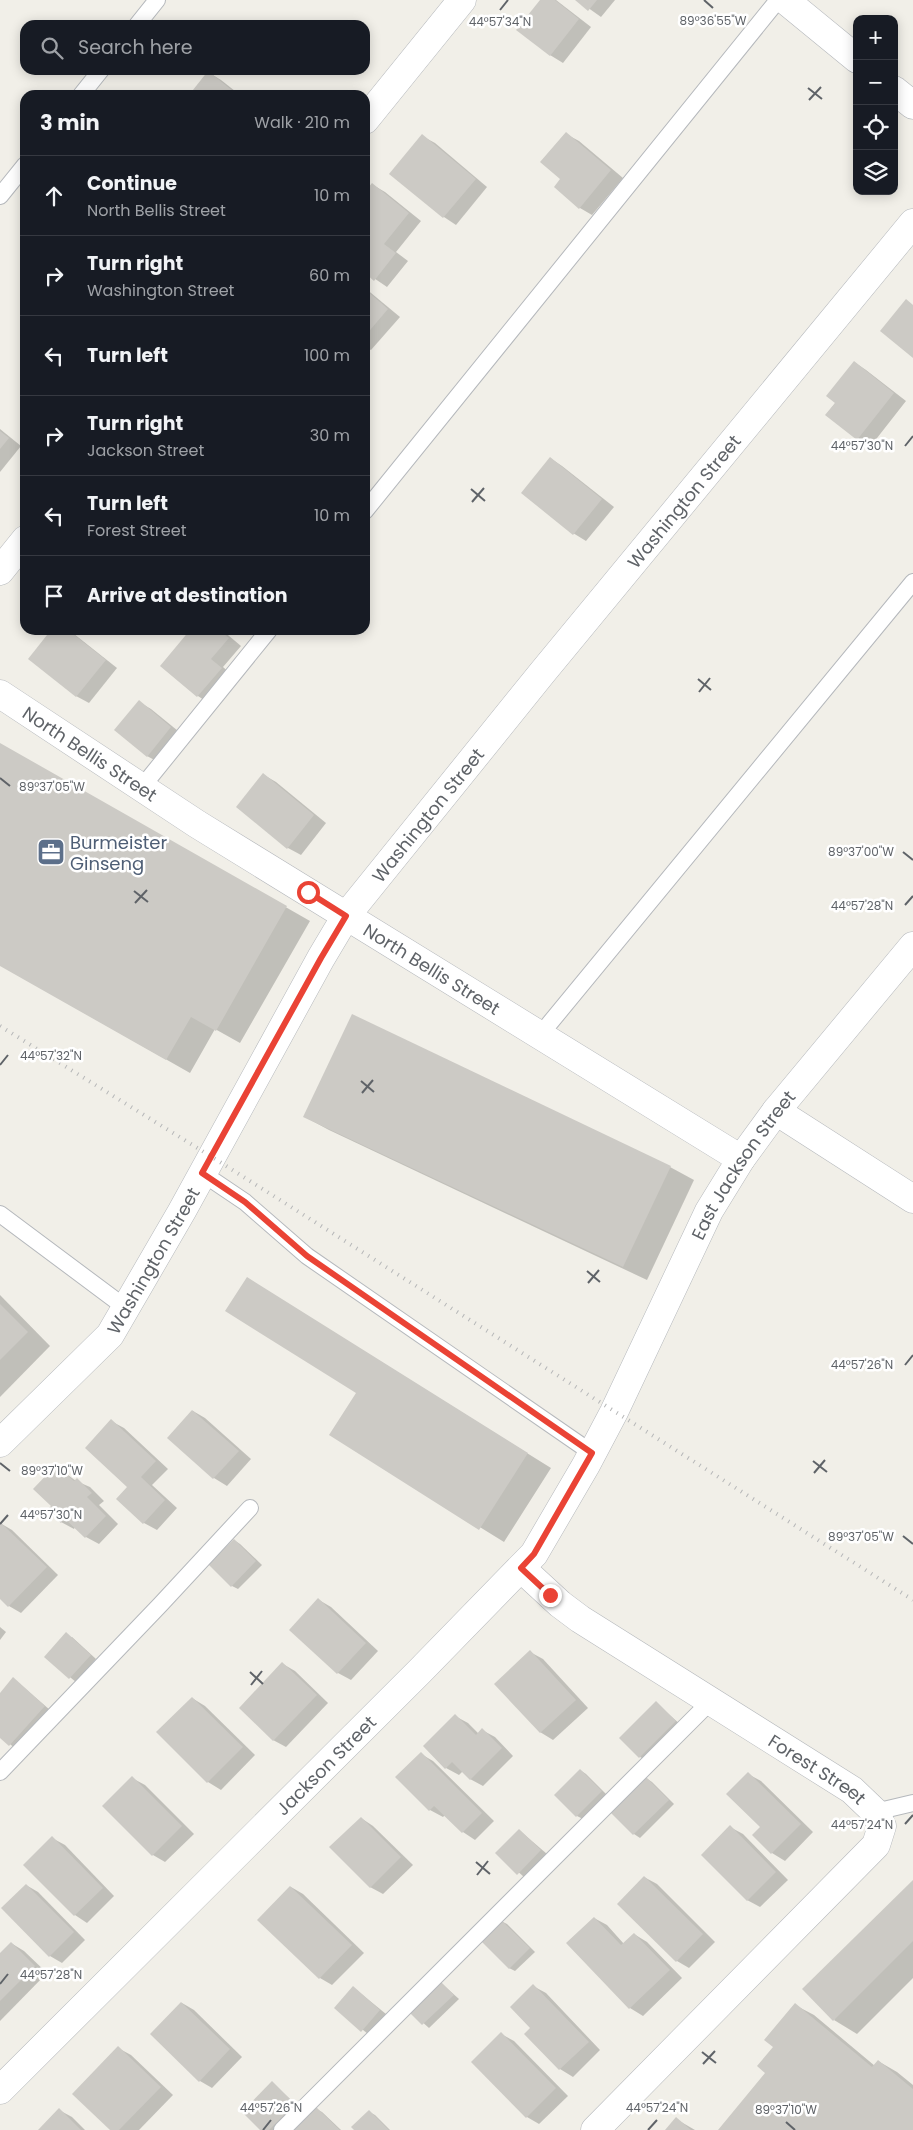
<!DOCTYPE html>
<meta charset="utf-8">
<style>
:root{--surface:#171b24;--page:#20242c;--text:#f1f3f6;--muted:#9ea1a6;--line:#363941}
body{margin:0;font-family:Poppins,sans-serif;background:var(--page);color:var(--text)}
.controls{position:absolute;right:15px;top:15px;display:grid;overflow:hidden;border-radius:10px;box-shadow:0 2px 12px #0003}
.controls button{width:45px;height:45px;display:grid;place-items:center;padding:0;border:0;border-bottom:1px solid var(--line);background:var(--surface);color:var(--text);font:25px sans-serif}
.stop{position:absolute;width:15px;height:15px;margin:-11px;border:4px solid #ea4335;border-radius:50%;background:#fff}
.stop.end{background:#ea4335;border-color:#fff;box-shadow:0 1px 5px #0008}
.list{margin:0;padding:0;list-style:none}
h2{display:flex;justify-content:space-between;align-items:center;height:65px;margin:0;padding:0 20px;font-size:21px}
h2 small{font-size:16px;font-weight:400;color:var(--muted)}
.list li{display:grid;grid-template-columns:32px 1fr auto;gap:15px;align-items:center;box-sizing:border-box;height:80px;padding:0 20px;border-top:1px solid var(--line)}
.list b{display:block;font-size:19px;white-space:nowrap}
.list p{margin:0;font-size:16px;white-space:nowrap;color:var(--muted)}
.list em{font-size:16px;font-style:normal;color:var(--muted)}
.icon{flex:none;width:28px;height:28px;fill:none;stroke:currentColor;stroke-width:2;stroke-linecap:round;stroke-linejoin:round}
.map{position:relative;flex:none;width:913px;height:2130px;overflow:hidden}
.search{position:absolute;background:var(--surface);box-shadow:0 2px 12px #0003;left:20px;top:20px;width:350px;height:55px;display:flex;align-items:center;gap:12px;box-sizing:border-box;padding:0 18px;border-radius:15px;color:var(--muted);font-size:19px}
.panel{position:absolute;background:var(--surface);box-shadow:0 2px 12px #0003;left:20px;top:90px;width:350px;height:545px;border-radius:15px}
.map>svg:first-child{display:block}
</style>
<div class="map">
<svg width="913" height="2130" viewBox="0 0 913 2130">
<rect width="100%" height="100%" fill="#f1efe8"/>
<g fill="#0003">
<polygon points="541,0 556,0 591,27 563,63 550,55"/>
<polygon points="577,0 615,0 601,17"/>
<polygon points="208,72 221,80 240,95 190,95"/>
<polygon points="566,134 579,141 623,178 592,215 580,208 556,187 562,179"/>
<polygon points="422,136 435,143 487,187 456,225 444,217 391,174"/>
<polygon points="373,185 385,192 421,221 396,252 408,261 387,287 365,272 365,194"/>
<polygon points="365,288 400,317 371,350 365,347"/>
<polygon points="854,362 866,370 906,401 870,447 826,415 836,402"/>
<polygon points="0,429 21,446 0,472"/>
<polygon points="550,458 562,466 614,507 586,541 573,533"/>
<polygon points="53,630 69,630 117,668 89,703 76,696"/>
<polygon points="117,630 126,630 123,633"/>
<polygon points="192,630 222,630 241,646 223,667 233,676 210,704 198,696 162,666"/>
<polygon points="139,702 151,709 183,735 160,763 147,756"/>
<polygon points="0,744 310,921 240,1043 215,1029 190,1073 0,965"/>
<polygon points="264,775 276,782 326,823 301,855 288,848 237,807"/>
<polygon points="305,1117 670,1167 694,1180 647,1280 329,1130"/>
<polygon points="247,1278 551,1468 504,1542 331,1435 357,1393"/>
<polygon points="0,1295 50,1346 0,1397"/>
<polygon points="193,1411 205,1418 251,1459 227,1486 214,1478 169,1438"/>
<polygon points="111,1421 124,1428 168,1469 152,1485 177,1508 157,1530 144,1523 118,1499 129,1487"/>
<polygon points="56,1466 76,1481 90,1487 104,1501 99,1505 118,1524 99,1544 86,1537 75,1527 74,1529 61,1522 52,1506"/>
<polygon points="0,1523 12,1530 58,1575 21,1613 9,1606 0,1597"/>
<polygon points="234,1540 240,1544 262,1565 238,1589 232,1586"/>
<polygon points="319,1600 331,1607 378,1651 351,1680 338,1673 291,1629"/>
<polygon points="0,1627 6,1632 0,1640"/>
<polygon points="72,1637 96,1659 76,1682 45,1657"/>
<polygon points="530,1652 543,1659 588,1708 553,1740 540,1732"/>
<polygon points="283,1664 295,1671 328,1703 286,1747 273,1740"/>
<polygon points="14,1679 50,1710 16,1749 0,1736 0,1695"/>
<polygon points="192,1698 205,1706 255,1755 221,1790 208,1782 158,1732"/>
<polygon points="656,1703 681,1725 646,1760 640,1757"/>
<polygon points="455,1716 468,1723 479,1734 482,1730 495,1737 513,1756 483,1786 470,1779 463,1771 459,1775 446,1768"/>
<polygon points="421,1754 433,1761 494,1821 475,1840 463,1832 445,1815 443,1817 430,1810 397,1777"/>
<polygon points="580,1770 586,1774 607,1795 583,1819 577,1816"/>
<polygon points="748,1774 761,1781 813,1832 785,1861 772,1853 754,1835 762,1827"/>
<polygon points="132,1778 145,1785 194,1834 165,1862 153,1855"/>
<polygon points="646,1778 652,1782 674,1804 640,1838 634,1834 612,1812"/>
<polygon points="361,1818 373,1826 413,1865 383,1894 370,1887"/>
<polygon points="730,1827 743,1834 788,1880 760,1907 747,1900"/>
<polygon points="519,1830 547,1854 524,1877 497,1853"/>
<polygon points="52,1838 65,1845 114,1896 87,1923 75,1915"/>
<polygon points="644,1877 657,1884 715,1942 689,1968 677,1961"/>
<polygon points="913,1882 913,1978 857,2034 834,2020"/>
<polygon points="26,1885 38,1892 85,1940 62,1963 50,1956"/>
<polygon points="291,1887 303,1894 364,1953 332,1985 320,1978"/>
<polygon points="594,1918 607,1925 624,1944 634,1934 647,1942 682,1978 643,2016 630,2008 568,1943"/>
<polygon points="501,1921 507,1924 535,1952 515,1971 509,1968"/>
<polygon points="11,1943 24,1951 47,1973 0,2021 0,1955"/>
<polygon points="440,1982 459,1999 429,2028 410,2011"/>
<polygon points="533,1986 546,1993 600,2050 573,2077 560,2069 526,2034 532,2028"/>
<polygon points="354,1988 386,2014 368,2034 336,2008"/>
<polygon points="182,2003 194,2010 242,2057 212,2088 200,2081"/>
<polygon points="795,2005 814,2015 875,2066 878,2061 897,2072 913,2085 913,2130 720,2130 767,2073 774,2047"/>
<polygon points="501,2034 514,2041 568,2096 539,2124 527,2117"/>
<polygon points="118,2048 131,2055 173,2095 139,2130 111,2130"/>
<polygon points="272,2083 300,2108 278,2130 262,2130"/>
<polygon points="316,2109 322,2112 341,2130 296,2130"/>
<polygon points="59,2110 72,2117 85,2130 39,2130"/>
<polygon points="369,2112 375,2115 390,2130 356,2130"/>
<polygon points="676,2119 695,2130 667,2130"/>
</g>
<g fill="#cccac5">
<polygon points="540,0 555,0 579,19 550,56 516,30"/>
<polygon points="575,0 597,0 588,11"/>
<polygon points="208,71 238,95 189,95"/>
<polygon points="566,132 611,170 579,209 554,187 560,179 540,162"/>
<polygon points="422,134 476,179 443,218 389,174"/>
<polygon points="372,183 409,213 384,244 396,253 374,281 365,273 365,192"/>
<polygon points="365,289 388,309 365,336"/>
<polygon points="906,299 913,305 913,358 880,331"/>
<polygon points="854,361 894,393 857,440 825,415 835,403 826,396"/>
<polygon points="0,431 9,438 0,449"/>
<polygon points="550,457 602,499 573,535 521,493"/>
<polygon points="51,630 68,630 106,660 76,697 28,659"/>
<polygon points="190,630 219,630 229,638 211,659 222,668 197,697 160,666"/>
<polygon points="139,700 171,727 147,757 114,730"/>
<polygon points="0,743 287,906 216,1031 191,1017 166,1060 0,966"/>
<polygon points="263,773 314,815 287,849 236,807"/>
<polygon points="352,1014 671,1166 623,1267 303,1117"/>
<polygon points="247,1277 528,1453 479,1530 329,1435 356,1393 225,1311"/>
<polygon points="0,1304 28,1332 0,1360"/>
<polygon points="192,1410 239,1451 213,1479 167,1438"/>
<polygon points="111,1419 156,1461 141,1477 165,1500 143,1524 116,1499 127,1487 85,1448"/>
<polygon points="56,1465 74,1481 77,1478 92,1493 87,1497 106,1516 85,1538 64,1518 61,1523 47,1510 51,1506 33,1489"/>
<polygon points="0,1522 47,1567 8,1607 0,1599"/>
<polygon points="234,1539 256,1561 231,1587 208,1564"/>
<polygon points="318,1598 366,1643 337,1674 289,1630"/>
<polygon points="66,1632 91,1655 69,1679 44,1657"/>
<polygon points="530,1650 576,1700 540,1733 494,1684"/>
<polygon points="282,1662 317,1695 273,1741 239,1708"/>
<polygon points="13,1677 45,1706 9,1746 0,1738 0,1693"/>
<polygon points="192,1697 243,1747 207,1783 156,1732"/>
<polygon points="656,1701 676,1721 639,1758 619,1738"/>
<polygon points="455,1714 476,1735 482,1728 502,1748 470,1780 452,1762 445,1769 423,1746"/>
<polygon points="421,1752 482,1813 462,1833 434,1806 429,1811 395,1777"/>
<polygon points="580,1769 602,1791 576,1817 554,1795"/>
<polygon points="748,1772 801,1824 771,1854 752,1835 760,1827 726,1794"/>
<polygon points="132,1776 182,1826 152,1856 102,1806"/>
<polygon points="646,1777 669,1800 633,1835 610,1812"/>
<polygon points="361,1817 401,1857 370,1888 329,1847"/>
<polygon points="730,1825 776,1872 747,1901 701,1855"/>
<polygon points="519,1829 541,1850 517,1875 495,1853"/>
<polygon points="52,1836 103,1888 74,1916 23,1865"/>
<polygon points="644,1876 703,1934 676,1962 617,1904"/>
<polygon points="913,1880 913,1941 833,2021 802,1989"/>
<polygon points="26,1884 74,1932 49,1957 1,1908"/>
<polygon points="290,1886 352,1945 319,1979 257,1920"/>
<polygon points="594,1917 621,1945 634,1933 670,1970 629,2009 566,1943"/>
<polygon points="500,1919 530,1948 509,1969 480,1940"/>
<polygon points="11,1942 35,1966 0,2001 0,1953"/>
<polygon points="439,1980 454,1995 422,2025 408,2011"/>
<polygon points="533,1984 589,2042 559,2070 524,2034 530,2028 510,2007"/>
<polygon points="353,1986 380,2010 361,2032 334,2008"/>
<polygon points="181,2002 230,2049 199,2082 150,2034"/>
<polygon points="795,2003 872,2067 878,2060 913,2089 913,2130 718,2130 765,2073 757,2066 773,2047 764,2040"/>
<polygon points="501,2032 556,2088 526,2118 471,2062"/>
<polygon points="118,2046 161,2087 119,2130 110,2130 72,2094"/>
<polygon points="272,2081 295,2104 269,2130 260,2130 242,2112"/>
<polygon points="316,2107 340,2130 294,2130"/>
<polygon points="59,2108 81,2130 38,2130"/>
<polygon points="369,2110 389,2130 354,2130 351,2127"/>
<polygon points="676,2117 691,2130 665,2130"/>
</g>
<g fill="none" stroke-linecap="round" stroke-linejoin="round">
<defs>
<g id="service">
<polyline points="137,25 157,0"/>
<polyline points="81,95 101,70"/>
<polyline points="0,196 25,165"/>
<polyline points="365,511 778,0"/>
<polyline points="142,787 269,630"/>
<polyline points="540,1035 913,582"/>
<polyline points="202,1173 245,1202 307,1256 592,1453"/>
<polyline points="0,1214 126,1308"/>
<polyline points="0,1772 160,1605 250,1508"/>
<polyline points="875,1812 913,1803"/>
<polyline points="282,2130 712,1700"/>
</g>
<g id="minor">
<polyline points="365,120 462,0"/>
<polyline points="0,571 25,540"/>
<path id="s1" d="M0,694L197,824L741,1159"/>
<polyline points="776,1111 913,1199"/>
<path id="s2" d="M521,1568L560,1604L580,1619L852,1790L875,1812L882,1826L876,1845L595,2130"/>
<path id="s3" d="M0,2090L420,1671L534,1554L586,1465L614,1412L709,1211L741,1159L776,1111L913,946"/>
</g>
<g id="tertiary">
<polyline points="785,0 857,59"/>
<polyline points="894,90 913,105"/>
<path id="s4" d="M0,1443L110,1335L182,1211L321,958L346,916L542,673L913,223"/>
</g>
</defs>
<use href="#service" stroke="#b5b8bc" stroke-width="18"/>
<use href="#minor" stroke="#b5b8bc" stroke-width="29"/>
<use href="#tertiary" stroke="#b5b8bc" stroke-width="29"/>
<use href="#service" stroke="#fff" stroke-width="16"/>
<use href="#minor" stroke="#fff" stroke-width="28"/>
<use href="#tertiary" stroke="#fff" stroke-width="28"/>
<polyline stroke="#b6b7b8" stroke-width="4" stroke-dasharray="1 6" stroke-linecap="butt" points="0,1026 212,1157 913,1600"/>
</g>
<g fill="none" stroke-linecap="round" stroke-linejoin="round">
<polyline stroke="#ea4335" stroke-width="6" points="308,892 346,916 321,958 202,1173 245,1202 307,1256 592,1453 534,1554 521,1568 550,1595"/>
</g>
<path fill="none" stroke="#5f6368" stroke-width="2" d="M704,0L713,8M500,10L508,0M808,88L822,99M809,100L821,87M905,446L913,436M471,489L485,501M472,502L484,488M698,679L711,690M699,692L710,678M0,778L10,786M903,852L913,860M134,891L148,902M135,903L147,890M905,905L913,896M0,1065L8,1055M361,1081L374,1092M362,1093L373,1080M587,1271L600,1282M588,1283L599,1270M905,1365L913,1355M813,1461L827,1472M0,1463L10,1471M814,1473L825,1460M0,1524L8,1515M903,1536L913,1544M250,1672L263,1684M251,1685L262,1671M905,1824L913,1815M476,1862L490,1874M477,1875L488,1861M0,1984L8,1974M702,2052L716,2063M703,2064L715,2051M786,2122L795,2130M263,2130L271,2120M648,2130L657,2120"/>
<defs>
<symbol id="office-square" viewBox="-11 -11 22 22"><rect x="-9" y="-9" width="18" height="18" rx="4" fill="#5c6f8a" stroke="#fff"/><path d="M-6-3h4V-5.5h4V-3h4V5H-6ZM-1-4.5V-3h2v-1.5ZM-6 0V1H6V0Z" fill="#fff"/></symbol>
</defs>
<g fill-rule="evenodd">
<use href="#office-square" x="35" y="836" width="32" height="32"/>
</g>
<g text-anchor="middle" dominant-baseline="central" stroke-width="5" stroke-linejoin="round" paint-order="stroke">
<g font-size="18" fill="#5f6368" stroke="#fff">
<text stroke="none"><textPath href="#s4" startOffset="1170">Washington Street</textPath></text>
<text stroke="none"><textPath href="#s1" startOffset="108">North Bellis Street</textPath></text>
<text stroke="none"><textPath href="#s4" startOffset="765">Washington Street</textPath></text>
<text stroke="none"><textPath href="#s1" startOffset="512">North Bellis Street</textPath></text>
<text stroke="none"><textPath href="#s3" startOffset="1199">East Jackson Street</textPath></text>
<text stroke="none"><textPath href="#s4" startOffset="240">Washington Street</textPath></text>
<text stroke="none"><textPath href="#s3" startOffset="460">Jackson Street</textPath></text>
<text stroke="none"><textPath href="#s2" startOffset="359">Forest Street</textPath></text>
</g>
<g font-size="18" fill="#4e5e75" stroke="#fff" text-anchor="start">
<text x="70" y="842">Burmeister<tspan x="70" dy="21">Ginseng</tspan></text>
</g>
</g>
<g font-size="12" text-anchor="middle" fill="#5f6368" stroke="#fff" stroke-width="5" stroke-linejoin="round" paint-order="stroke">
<text x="713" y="25">89°36'55"W</text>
<text x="500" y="26">44°57'34"N</text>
<text x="862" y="450">44°57'30"N</text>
<text x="52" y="791">89°37'05"W</text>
<text x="861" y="856">89°37'00"W</text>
<text x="862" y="910">44°57'28"N</text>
<text x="51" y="1060">44°57'32"N</text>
<text x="862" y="1369">44°57'26"N</text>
<text x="52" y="1475">89°37'10"W</text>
<text x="51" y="1519">44°57'30"N</text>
<text x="861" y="1541">89°37'05"W</text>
<text x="862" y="1829">44°57'24"N</text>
<text x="51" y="1979">44°57'28"N</text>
<text x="271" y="2112">44°57'26"N</text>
<text x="657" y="2112">44°57'24"N</text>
<text x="786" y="2114">89°37'10"W</text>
</g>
</svg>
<div class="controls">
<button>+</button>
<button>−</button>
<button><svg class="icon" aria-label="locate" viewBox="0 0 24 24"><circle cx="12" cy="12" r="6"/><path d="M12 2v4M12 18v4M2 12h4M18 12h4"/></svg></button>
<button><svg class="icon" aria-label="layers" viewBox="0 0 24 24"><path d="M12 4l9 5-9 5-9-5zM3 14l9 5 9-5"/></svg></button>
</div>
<div class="stop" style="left:308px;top:892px"></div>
<div class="stop end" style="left:550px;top:1595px"></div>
<div class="search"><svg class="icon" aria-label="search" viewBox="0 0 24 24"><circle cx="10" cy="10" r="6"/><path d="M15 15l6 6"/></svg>Search here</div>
<section class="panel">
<h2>3 min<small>Walk · 210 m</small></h2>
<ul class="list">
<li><svg class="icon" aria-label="ahead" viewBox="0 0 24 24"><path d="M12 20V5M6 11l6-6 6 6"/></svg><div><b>Continue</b><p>North Bellis Street</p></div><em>10 m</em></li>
<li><svg class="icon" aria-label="right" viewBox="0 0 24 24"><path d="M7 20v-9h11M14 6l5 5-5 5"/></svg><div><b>Turn right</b><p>Washington Street</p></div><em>60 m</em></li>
<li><svg class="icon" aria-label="left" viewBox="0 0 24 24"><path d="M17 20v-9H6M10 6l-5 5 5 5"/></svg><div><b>Turn left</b></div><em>100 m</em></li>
<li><svg class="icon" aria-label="right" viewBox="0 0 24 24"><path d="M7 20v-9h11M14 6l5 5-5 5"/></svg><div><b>Turn right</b><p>Jackson Street</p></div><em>30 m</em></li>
<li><svg class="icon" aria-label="left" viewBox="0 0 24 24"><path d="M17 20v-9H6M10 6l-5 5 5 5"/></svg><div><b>Turn left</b><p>Forest Street</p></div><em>10 m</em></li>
<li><svg class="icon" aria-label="arrive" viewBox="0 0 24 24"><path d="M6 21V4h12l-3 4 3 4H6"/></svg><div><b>Arrive at destination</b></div></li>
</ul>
</section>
</div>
